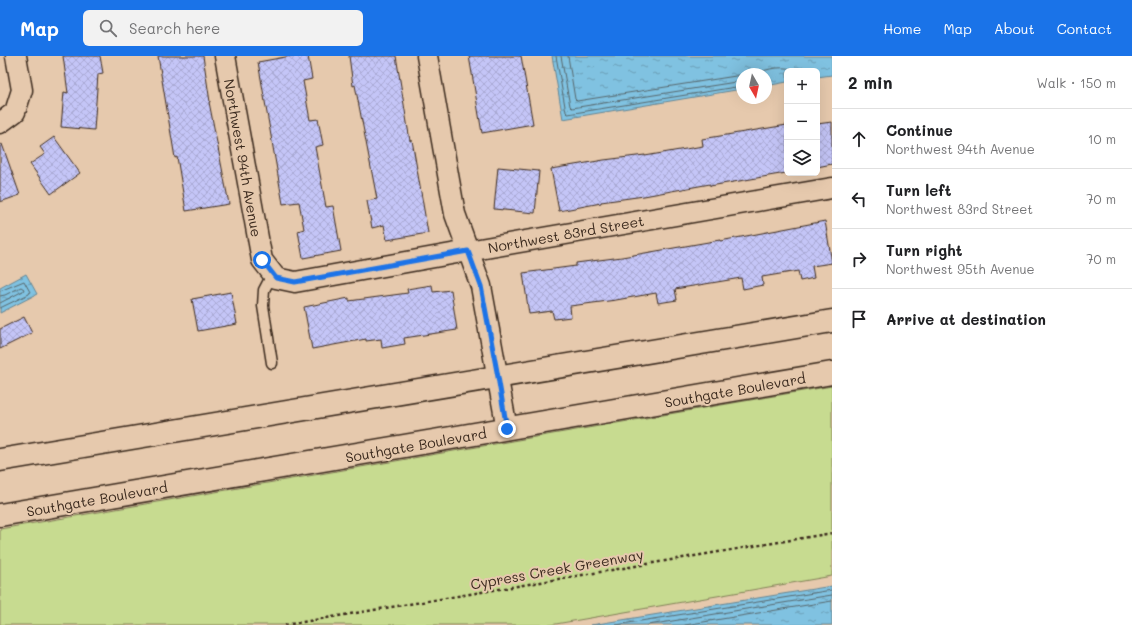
<!DOCTYPE html>
<meta charset="utf-8">
<style>
:root{--surface:#fff;--page:#f2f2f2;--text:#202124;--muted:#757577;--line:#e0e0e0;--accent:#1a73e8}
body{margin:0;font-family:Mali,sans-serif;background:var(--page);color:var(--text)}
.controls{position:absolute;right:12px;top:12px;display:grid;overflow:hidden;border-radius:6px;box-shadow:0 4px 16px #0002}
.controls button{width:36px;height:36px;display:grid;place-items:center;padding:0;border:0;border-bottom:1px solid var(--line);background:var(--surface);color:var(--text);font:20px sans-serif}
.compass{position:absolute;left:736px;top:12px;width:36px;height:36px;border-radius:50%;background:var(--surface);box-shadow:0 4px 16px #0002;rotate:171deg}
.stop{position:absolute;width:12px;height:12px;margin:-9px;border:3px solid #1a73e8;border-radius:50%;background:#fff}
.stop.end{background:#1a73e8;border-color:#fff;box-shadow:0 1px 4px #0008}
.list{margin:0;padding:0;list-style:none}
h2{display:flex;justify-content:space-between;align-items:center;height:52px;margin:0;padding:0 16px;font-size:17px}
h2 small{font-size:13px;font-weight:400;color:var(--muted)}
.list li{display:grid;grid-template-columns:26px 1fr auto;gap:12px;align-items:center;box-sizing:border-box;height:60px;padding:0 16px;border-top:1px solid var(--line)}
.list b{display:block;font-size:15px;white-space:nowrap}
.list p{margin:0;font-size:13px;white-space:nowrap;color:var(--muted)}
.list em{font-size:13px;font-style:normal;color:var(--muted)}
.icon{flex:none;width:22px;height:22px;fill:none;stroke:currentColor;stroke-width:2;stroke-linecap:round;stroke-linejoin:round}
.map{position:relative;flex:none;width:832px;height:569px;overflow:hidden}
header{display:flex;align-items:center;gap:24px;box-sizing:border-box;height:56px;padding:0 20px;background:var(--accent);color:#fff}
header strong{font-size:19px}
nav{display:flex;gap:22px;margin-inline-start:auto;font-size:14px}
.search{width:280px;height:36px;background:var(--page);display:flex;align-items:center;gap:10px;box-sizing:border-box;padding:0 14px;border-radius:6px;color:var(--muted);font-size:15px}
main{display:flex}
aside{flex:1;background:var(--surface)}
.map>svg:first-child{display:block}
</style>
<header>
<strong>Map</strong>
<div class="search"><svg class="icon" aria-label="search" viewBox="0 0 24 24"><circle cx="10" cy="10" r="6"/><path d="M15 15l6 6"/></svg>Search here</div>
<nav><a>Home</a><a>Map</a><a>About</a><a>Contact</a></nav>
</header>
<main>
<div class="map">
<svg width="832" height="569" viewBox="0 0 832 569">
<defs>
<pattern id="water-ripples" width="26" height="14" patternUnits="userSpaceOnUse"><rect width="26" height="14" fill="#80c2e1"/><path d="M2 4q2-2 4 0t4 0M15 11q2-2 4 0t4 0" fill="none" stroke="#6a9eb6"/></pattern>
<pattern id="building-cross-hatch" width="8" height="8" patternUnits="userSpaceOnUse"><rect width="8" height="8" fill="#c4c5f7"/><path d="M0 0l8 8M0 8l8-8" fill="none" stroke="#a9a9d3"/></pattern>
</defs>
<rect width="100%" height="100%" fill="#e6c9ad"/>
<filter id="ink" filterUnits="userSpaceOnUse"><feTurbulence type="fractalNoise" baseFrequency=".025" numOctaves="2"/><feDisplacementMap in="SourceGraphic" scale="8" xChannelSelector="R" yChannelSelector="G"/><feConvolveMatrix kernelMatrix="1 2 1 2 8 2 1 2 1" color-interpolation-filters="sRGB"/></filter>
<g filter="url(#ink)">
<polygon fill="#c7db90" stroke="#818257" points="832,330 832,520 550,569 0,569 0,473"/>
<g fill="url(#water-ripples)" stroke="#648593">
<polygon points="552,0 832,0 832,19 817,21 817,15 787,15 787,26 766,30 766,18 742,18 742,33 563,63"/>
<polygon points="26,218 37,238 0,257 0,232"/>
<polygon points="832,530 832,569 591,569"/>
</g>
<g fill="none" stroke-linecap="round" stroke-linejoin="round">
<g stroke="#57676c" stroke-width="1">
<polyline points="556,0 566,56 568,58 742,30"/>
<polyline points="561,0 570,50 572,52 742,25"/>
<polyline points="568,0 575,43 577,45 742,19"/>
<path d="M757,18C766,12 786,9 796,15"/>
<polyline points="0,235 24,225 30,236 29,238 0,252"/>
<polyline points="0,240 5,239 21,231 24,233 23,235 0,247"/>
<polyline points="616,569 832,534"/>
<polyline points="648,569 832,539"/>
<polyline points="685,569 832,545"/>
</g>
</g>
<g fill="url(#building-cross-hatch)" stroke="#3b2a1e">
<polygon points="63,0 100,0 103,17 98,18 94,74 61,71 64,36 68,37"/>
<polygon points="158,0 203,0 210,46 209,46 229,148 186,155 177,101 175,102"/>
<polygon points="291,0 308,0 312,23 303,25 310,64 318,63 323,89 315,91 326,151 333,150 341,195 303,202 298,175 304,173 299,146 283,148 258,6"/>
<polygon points="349,0 396,0 410,85 412,84 428,177 387,184 384,169 372,172 367,145 377,143 355,29 353,30"/>
<polygon points="469,0 521,0 533,68 482,77"/>
<polygon points="832,66 832,108 817,111 817,68"/>
<polygon points="787,69 787,108 785,109 786,117 710,130 710,128 644,140 601,146 601,147 559,155 551,113 604,104 645,99 645,100 703,90 702,83"/>
<polygon points="54,81 80,117 51,138 30,108 45,98 40,91"/>
<polygon points="2,88 20,139 0,146 0,89"/>
<polygon points="498,111 539,115 535,157 494,153"/>
<polygon points="825,165 832,207 812,210 814,222 800,225 798,215 762,221 763,229 743,233 741,222 675,233 677,244 658,247 656,237 616,244 570,250 571,261 554,263 552,255 529,258 523,217 576,210 576,207 622,201 720,184 720,185"/>
<polygon points="432,229 433,236 451,234 457,274 404,282 405,288 382,292 381,283 366,285 366,283 312,293 304,251 349,242 349,245 408,237 407,233"/>
<polygon points="231,236 237,268 198,275 192,243"/>
<polygon points="24,261 32,277 0,293 0,273"/>
</g>
<g fill="none" stroke-linecap="round" stroke-linejoin="round">
<defs>
<polyline id="lane" points="272,307 263,250 264,234 273,217"/>
<g id="street">
<polyline points="225,0 262,204 276,222 295,226 468,195 832,132"/>
<polyline points="427,0 455,158 481,230 507,373"/>
<polyline points="0,67 15,56 22,34 16,0"/>
</g>
<g id="secondary">
<polyline points="0,404 832,265"/>
<polyline points="0,459 832,317"/>
</g>
</defs>
<use href="#lane" stroke="#3b2a1e" stroke-width="13"/>
<use href="#street" stroke="#3b2a1e" stroke-width="23"/>
<use href="#secondary" stroke="#3b2a1e" stroke-width="25"/>
<polyline stroke="#3b2a1e" stroke-width="2.5" stroke-dasharray="3 3" stroke-linecap="butt" points="285,569 832,477"/>
<use href="#lane" stroke="#e6c9ad" stroke-width="10"/>
<use href="#street" stroke="#e6c9ad" stroke-width="20"/>
<use href="#secondary" stroke="#e6c9ad" stroke-width="22"/>
</g>
</g>
<g fill="none" stroke-linecap="round" stroke-linejoin="round" filter="url(#ink)">
<polyline stroke="#1a73e8" stroke-width="5" points="262,204 276,222 295,226 468,195 481,230 498,321 507,373"/>
</g>
<g text-anchor="middle" dominant-baseline="central" stroke-width="4" stroke-linejoin="round" paint-order="stroke">
<g font-size="14" fill="#3b2a1e" stroke="#e6c9ad">
<text transform="translate(243 102) rotate(80)">Northwest 94th Avenue</text>
<text transform="translate(566 178) rotate(-10)">Northwest 83rd Street</text>
<text transform="translate(735 334) rotate(-10)">Southgate Boulevard</text>
<text transform="translate(416 389) rotate(-10)">Southgate Boulevard</text>
<text transform="translate(97 443) rotate(-10)">Southgate Boulevard</text>
<text transform="translate(557 513) rotate(-10)">Cypress Creek Greenway</text>
</g>
</g>
</svg>
<div class="controls">
<button>+</button>
<button>−</button>
<button><svg class="icon" aria-label="layers" viewBox="0 0 24 24"><path d="M12 4l9 5-9 5-9-5zM3 14l9 5 9-5"/></svg></button>
</div>
<svg class="compass" viewBox="-18 -18 36 36"><path d="M0-13l5 13h-10z" fill="#e53935"/><path d="M0 13l5-13h-10z" fill="#757577"/></svg>
<div class="stop" style="left:262px;top:204px"></div>
<div class="stop end" style="left:507px;top:373px"></div>
</div>
<aside>
<h2>2 min<small>Walk · 150 m</small></h2>
<ul class="list">
<li><svg class="icon" aria-label="ahead" viewBox="0 0 24 24"><path d="M12 20V5M6 11l6-6 6 6"/></svg><div><b>Continue</b><p>Northwest 94th Avenue</p></div><em>10 m</em></li>
<li><svg class="icon" aria-label="left" viewBox="0 0 24 24"><path d="M17 20v-9H6M10 6l-5 5 5 5"/></svg><div><b>Turn left</b><p>Northwest 83rd Street</p></div><em>70 m</em></li>
<li><svg class="icon" aria-label="right" viewBox="0 0 24 24"><path d="M7 20v-9h11M14 6l5 5-5 5"/></svg><div><b>Turn right</b><p>Northwest 95th Avenue</p></div><em>70 m</em></li>
<li><svg class="icon" aria-label="arrive" viewBox="0 0 24 24"><path d="M6 21V4h12l-3 4 3 4H6"/></svg><div><b>Arrive at destination</b></div></li>
</ul>
</aside>
</main>
